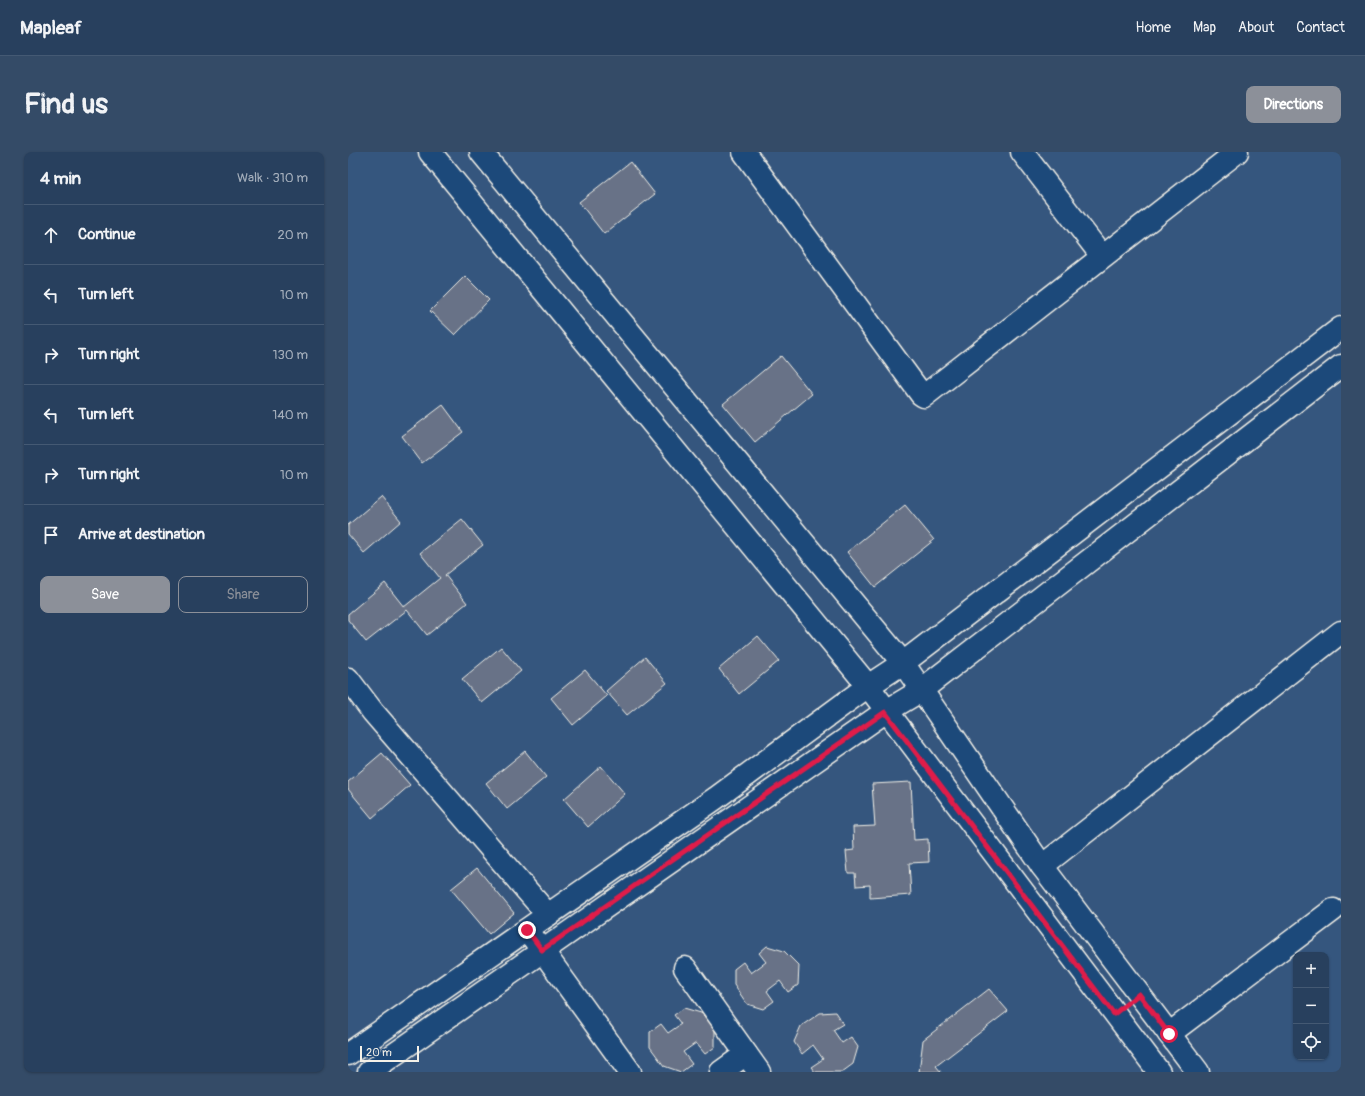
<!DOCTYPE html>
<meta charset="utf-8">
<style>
:root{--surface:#28405e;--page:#344b67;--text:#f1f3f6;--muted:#a5afbc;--line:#445973;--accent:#8c9099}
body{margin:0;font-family:Pangolin,sans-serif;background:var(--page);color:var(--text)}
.controls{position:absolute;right:12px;bottom:12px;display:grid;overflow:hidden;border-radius:8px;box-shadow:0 1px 3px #0004}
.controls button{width:36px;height:36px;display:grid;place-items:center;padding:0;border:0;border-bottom:1px solid var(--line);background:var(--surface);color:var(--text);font:20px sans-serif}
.scale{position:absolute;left:12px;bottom:10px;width:59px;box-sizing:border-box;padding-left:4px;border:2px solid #f4f1e8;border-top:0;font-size:11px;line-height:14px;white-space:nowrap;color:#f4f1e8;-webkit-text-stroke:3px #1f4a7a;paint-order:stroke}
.stop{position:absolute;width:12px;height:12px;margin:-9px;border:3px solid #e11d48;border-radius:50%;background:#fff}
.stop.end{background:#e11d48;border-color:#fff;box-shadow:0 1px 4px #0008}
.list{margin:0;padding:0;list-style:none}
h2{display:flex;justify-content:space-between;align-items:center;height:52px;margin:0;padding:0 16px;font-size:17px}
h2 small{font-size:13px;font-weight:400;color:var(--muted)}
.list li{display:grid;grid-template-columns:26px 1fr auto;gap:12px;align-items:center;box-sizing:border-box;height:60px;padding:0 16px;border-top:1px solid var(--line)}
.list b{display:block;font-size:15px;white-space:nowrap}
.list em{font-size:13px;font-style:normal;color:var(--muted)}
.actions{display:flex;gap:8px;padding:12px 16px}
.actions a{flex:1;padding:9px 0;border:1px solid var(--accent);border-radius:8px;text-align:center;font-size:14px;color:var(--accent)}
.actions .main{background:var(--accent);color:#fff}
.icon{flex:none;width:22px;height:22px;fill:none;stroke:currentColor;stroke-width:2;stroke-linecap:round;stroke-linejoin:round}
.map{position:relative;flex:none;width:993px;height:920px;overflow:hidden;border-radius:8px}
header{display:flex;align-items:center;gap:24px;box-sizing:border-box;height:56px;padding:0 20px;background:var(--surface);border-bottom:1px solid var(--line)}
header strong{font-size:19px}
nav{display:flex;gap:22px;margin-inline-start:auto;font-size:14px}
.intro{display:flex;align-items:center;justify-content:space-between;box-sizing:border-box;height:96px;padding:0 24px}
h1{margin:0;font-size:28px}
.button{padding:10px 18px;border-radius:8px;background:var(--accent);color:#fff;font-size:14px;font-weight:700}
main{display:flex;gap:24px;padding:0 24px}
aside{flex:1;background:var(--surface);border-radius:8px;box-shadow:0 1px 3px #0004}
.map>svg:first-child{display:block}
</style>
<header>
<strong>Mapleaf</strong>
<nav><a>Home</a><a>Map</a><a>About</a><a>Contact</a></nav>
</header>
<div class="intro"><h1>Find us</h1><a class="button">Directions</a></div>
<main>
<aside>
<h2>4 min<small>Walk · 310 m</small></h2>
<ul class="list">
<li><svg class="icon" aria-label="ahead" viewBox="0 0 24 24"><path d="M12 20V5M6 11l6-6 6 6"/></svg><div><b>Continue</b></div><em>20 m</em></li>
<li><svg class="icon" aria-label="left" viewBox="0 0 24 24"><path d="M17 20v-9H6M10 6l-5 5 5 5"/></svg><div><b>Turn left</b></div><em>10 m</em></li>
<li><svg class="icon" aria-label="right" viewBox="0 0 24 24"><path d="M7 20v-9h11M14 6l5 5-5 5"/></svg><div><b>Turn right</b></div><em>130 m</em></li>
<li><svg class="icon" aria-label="left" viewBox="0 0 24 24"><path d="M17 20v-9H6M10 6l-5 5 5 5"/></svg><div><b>Turn left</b></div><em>140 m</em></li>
<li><svg class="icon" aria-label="right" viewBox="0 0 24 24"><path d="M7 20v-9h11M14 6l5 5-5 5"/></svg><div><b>Turn right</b></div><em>10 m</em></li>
<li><svg class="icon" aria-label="arrive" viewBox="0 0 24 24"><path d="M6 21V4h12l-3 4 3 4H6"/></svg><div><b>Arrive at destination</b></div></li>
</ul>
<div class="actions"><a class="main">Save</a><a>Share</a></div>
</aside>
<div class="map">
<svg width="993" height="920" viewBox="0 0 993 920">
<rect width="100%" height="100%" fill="#35567e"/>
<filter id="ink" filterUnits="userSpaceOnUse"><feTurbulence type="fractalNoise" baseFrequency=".025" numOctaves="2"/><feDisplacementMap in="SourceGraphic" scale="8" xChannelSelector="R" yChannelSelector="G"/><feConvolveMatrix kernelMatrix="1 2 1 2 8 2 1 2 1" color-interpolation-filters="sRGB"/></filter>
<g filter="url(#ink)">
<g fill="#677287" stroke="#f4f1e8">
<polygon points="282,10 307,42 256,82 231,50"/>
<polygon points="117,124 141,148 107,183 82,159"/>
<polygon points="433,204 464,242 407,290 375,252"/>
<polygon points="95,253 115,280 74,311 54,284"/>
<polygon points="33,345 53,369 16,401 0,382 0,373"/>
<polygon points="557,353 586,388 527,435 499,400"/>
<polygon points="114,367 135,393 97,423 119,451 79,483 59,458 18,490 0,468 0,462 37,431 56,455 92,426 72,401"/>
<polygon points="410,484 431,509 391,542 371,517"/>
<polygon points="153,495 173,519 134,551 114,527"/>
<polygon points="297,505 319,531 279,563 258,539"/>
<polygon points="237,518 259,544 225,573 203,546"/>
<polygon points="177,599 198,625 159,657 138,631"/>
<polygon points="34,601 62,633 24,666 0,637 0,630"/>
<polygon points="253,614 277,642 240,675 216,647"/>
<polygon points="563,630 566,688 580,687 581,710 561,711 563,743 522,746 522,733 508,734 507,721 500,721 498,699 506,698 505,675 527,674 524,632"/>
<polygon points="129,716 166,761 141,782 103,737"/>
<polygon points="419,794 436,799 451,814 450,833 440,840 432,829 419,839 426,849 415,857 399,852 386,833 386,817 395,810 403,821 418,810 411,801"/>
<polygon points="641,837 660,859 588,914 593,920 571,920 575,888"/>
<polygon points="336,856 353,861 367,876 367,895 357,902 348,891 335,900 344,912 333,920 316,914 302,895 302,880 313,872 320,881 333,872 326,863"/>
<polygon points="487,860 495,872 485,878 494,891 503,885 510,895 505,912 494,920 467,920 463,915 475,907 465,893 454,902 446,890 453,874 472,861"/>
</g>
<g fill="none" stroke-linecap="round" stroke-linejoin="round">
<defs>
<g id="minor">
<polyline points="82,0 520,534 811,920"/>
<polyline points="133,0 555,511 694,714 850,920"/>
<polyline points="396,0 573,242 576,244 889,0"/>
<polyline points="674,0 754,104"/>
<polyline points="0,527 25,560 200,763"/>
<polyline points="694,714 993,480"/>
<polyline points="186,787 282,920"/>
<polyline points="337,816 411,920"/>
<polyline points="821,882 985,758"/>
<polyline points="0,902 368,646 520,534 555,511 993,176"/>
<polyline points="21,920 537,560 572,539 993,214"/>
<polyline points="373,920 398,902"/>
</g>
</defs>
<use href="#minor" stroke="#f4f1e8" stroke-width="25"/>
<use href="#minor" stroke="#1f4a7a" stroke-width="22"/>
</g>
</g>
<g fill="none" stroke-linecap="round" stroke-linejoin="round" filter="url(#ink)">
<polyline stroke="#e11d48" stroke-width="5" points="179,778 194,798 537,560 766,862 791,842 821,882"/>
</g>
</svg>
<div class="controls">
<button>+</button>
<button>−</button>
<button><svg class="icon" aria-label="locate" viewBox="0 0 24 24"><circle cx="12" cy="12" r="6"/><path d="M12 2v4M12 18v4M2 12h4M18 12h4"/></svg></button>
</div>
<div class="scale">20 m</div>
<div class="stop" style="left:821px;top:882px"></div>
<div class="stop end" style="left:179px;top:778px"></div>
</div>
</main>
